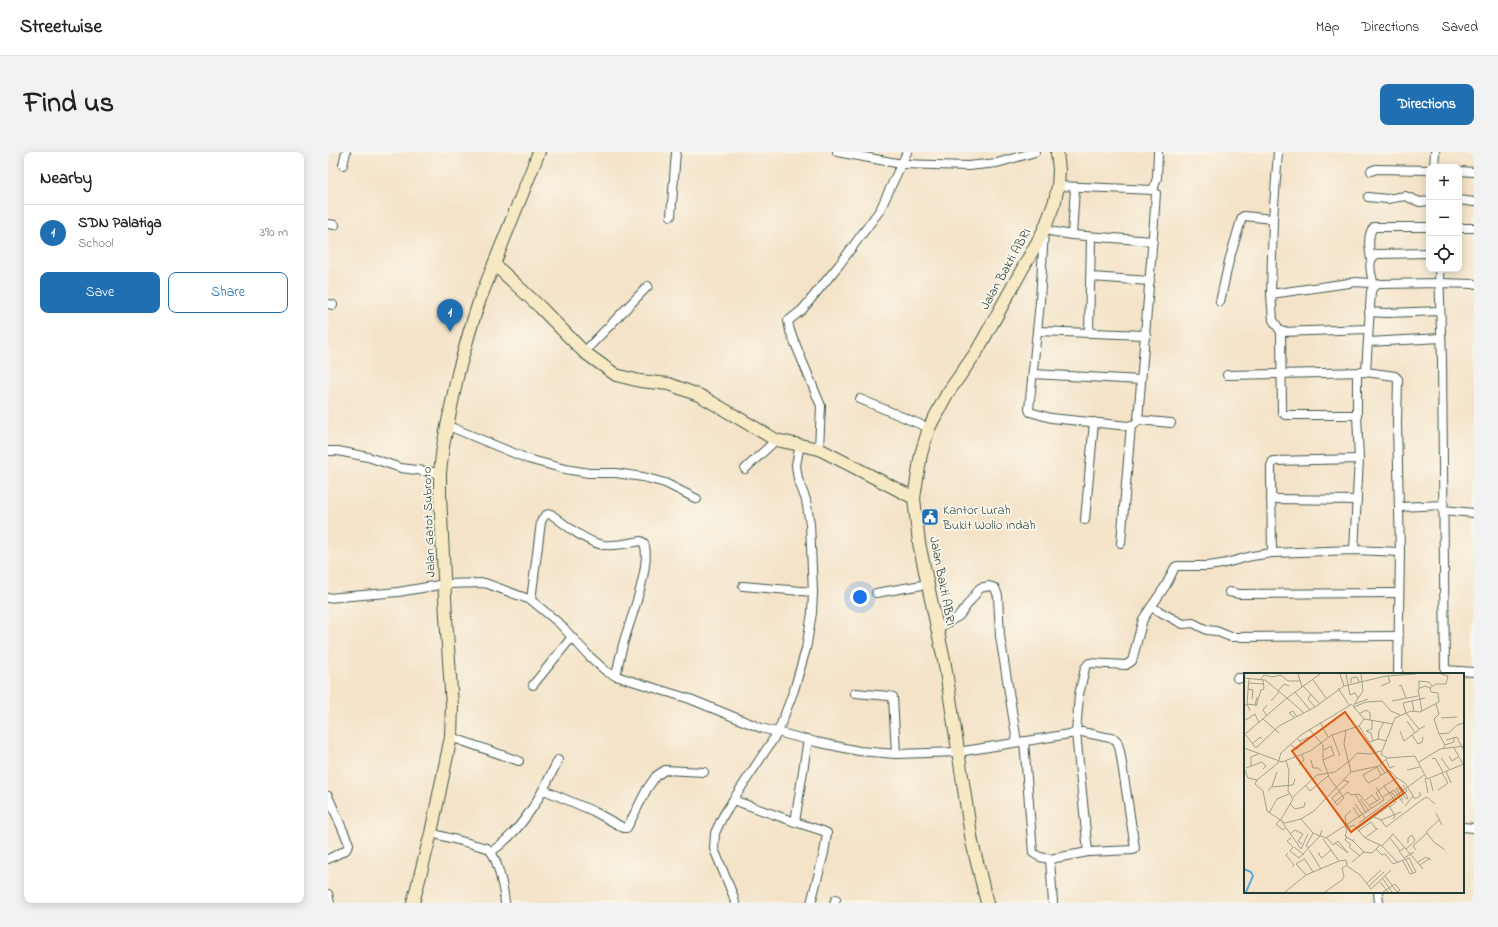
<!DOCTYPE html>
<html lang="en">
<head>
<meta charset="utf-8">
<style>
	:root { --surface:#fff; --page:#f2f2f2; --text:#222; --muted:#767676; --line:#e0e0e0; --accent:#1f6fb2 }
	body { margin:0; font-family:"Indie Flower",sans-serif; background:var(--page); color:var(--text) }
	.controls { position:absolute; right:12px; top:12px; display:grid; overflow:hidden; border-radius:8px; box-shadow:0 2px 10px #0003 }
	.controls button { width:36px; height:36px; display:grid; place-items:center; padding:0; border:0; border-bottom:1px solid var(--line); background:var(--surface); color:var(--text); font:20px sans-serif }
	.you { position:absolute; left:532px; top:445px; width:14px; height:14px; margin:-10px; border:3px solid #fff; border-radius:50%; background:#1a73e8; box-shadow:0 0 0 6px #1a73e833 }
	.badge { display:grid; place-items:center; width:26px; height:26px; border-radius:50%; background:var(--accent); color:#fff; font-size:13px; font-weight:700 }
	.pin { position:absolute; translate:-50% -33px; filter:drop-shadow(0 1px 2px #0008) }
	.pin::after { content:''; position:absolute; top:21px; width:14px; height:12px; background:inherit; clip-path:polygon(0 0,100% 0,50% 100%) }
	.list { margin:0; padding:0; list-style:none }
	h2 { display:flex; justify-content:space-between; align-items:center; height:52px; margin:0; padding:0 16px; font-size:17px }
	h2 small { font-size:13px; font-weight:400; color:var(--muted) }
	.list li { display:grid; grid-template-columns:26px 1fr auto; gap:12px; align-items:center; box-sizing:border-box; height:56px; padding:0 16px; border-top:1px solid var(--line) }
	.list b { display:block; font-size:15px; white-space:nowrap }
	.list p { margin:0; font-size:13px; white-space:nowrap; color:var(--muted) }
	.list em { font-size:13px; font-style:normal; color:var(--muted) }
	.actions { display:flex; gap:8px; padding:12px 16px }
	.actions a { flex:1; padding:9px 0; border:1px solid var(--accent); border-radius:8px; text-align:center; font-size:14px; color:var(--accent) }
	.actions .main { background:var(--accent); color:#fff }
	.icon { flex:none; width:22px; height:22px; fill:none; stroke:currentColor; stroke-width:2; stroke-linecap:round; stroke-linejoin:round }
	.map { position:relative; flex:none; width:1146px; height:751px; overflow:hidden; border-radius:8px }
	header { display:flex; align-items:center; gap:24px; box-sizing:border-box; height:56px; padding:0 20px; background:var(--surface); border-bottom:1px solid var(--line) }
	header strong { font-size:19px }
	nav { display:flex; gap:22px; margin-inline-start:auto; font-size:14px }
	.intro { display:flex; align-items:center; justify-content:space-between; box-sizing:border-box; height:96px; padding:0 24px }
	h1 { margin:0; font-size:28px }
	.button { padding:10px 18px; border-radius:8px; background:var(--accent); color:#fff; font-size:14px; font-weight:700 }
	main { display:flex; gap:24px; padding:0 24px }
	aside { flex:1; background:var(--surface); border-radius:8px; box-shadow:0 2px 10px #0003 }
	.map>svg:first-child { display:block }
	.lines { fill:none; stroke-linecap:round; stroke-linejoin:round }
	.street-casing { stroke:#3f564a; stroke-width:10 }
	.secondary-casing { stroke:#3f564a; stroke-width:14 }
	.street { stroke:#fff; stroke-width:8 }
	.secondary { stroke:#f7e9c3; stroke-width:12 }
	.labels { text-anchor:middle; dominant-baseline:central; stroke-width:3.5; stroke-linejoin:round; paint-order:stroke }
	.street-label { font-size:13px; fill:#1f3d34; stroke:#fbf7ec }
	.poi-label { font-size:13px; fill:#1f3d34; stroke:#fbf7ec; text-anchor:start }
	.inset-river { fill:none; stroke:#5caad5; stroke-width:2 }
	.inset-road { fill:none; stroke:#9fa18d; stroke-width:1 }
	.view { fill:#de580e; fill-opacity:0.15; stroke:#de580e; stroke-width:2 }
	.inset-edge { fill:none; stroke:#1f3d34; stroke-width:2 }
</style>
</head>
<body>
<header>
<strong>Streetwise</strong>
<nav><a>Map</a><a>Directions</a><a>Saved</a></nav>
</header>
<div class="intro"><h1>Find us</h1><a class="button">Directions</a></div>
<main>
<aside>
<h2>Nearby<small></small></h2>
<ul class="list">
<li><span class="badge">1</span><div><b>SDN Palatiga</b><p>School</p></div><em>390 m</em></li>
</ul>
<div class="actions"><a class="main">Save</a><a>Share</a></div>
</aside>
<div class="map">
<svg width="1146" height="751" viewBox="0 0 1146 751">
	<rect width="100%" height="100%" fill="#fbf7ec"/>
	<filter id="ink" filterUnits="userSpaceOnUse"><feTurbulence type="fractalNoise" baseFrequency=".025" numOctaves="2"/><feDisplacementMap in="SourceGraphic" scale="8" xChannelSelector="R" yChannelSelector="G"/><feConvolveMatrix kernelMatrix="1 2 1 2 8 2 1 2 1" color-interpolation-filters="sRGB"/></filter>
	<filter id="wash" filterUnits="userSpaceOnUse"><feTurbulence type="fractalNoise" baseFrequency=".012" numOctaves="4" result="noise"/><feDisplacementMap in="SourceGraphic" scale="16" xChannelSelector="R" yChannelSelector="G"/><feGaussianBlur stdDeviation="0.9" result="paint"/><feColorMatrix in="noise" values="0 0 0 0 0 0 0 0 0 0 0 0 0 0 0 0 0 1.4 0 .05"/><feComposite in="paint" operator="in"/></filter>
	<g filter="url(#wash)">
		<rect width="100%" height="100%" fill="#f4e3c8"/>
	</g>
	<g filter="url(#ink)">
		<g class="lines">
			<defs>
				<g id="street">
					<polyline points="509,0 574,12 640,14 669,11 707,0"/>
					<polyline points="950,0 945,67 943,142 1028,130 1042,131 1046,134"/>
					<polyline points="15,13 18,0"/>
					<polyline points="1106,15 1107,0"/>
					<polyline points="1043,19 1048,17 1101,18"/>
					<polyline points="1131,19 1146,20"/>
					<path d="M730 34 825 38 828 41C823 117 816 192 810 268L806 273 800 274 723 266 702 260 701 257 712 150 716 78 744 83 825 89"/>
					<polyline points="825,38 829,26 830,0"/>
					<polyline points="1040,45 1059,47 1077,44 1092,50 1101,49"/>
					<polyline points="1131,48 1146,50"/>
					<polyline points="343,64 348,0"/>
					<polyline points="0,72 7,73"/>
					<polyline points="1131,76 1146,76"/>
					<polyline points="744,83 747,36"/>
					<path d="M1043 107C1041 98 1039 81 1046 75H1101"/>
					<polyline points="1111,117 1114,209 1117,522"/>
					<polyline points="763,125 822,129"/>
					<path d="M1046 134C1044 124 1037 106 1050 102L1101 101"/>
					<polyline points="943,142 945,168 953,180 954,260 957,263 1029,263 1031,307 1026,398"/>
					<polyline points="892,150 901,109 914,65 916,64 945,67"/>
					<polyline points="0,152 5,153"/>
					<polyline points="1041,160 1059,161 1112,159"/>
					<polyline points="709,179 818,183"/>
					<polyline points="953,180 1040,177"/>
					<polyline points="761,181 763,85"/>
					<polyline points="1040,190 1113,186"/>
					<polyline points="256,200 320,134"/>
					<polyline points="1038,220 1043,139 1046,134 1052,132 1112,131 1146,132"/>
					<polyline points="1029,221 1029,263"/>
					<polyline points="705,222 813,228"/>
					<polyline points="899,223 1038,220 1067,224 1070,227 1069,271 1072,400 1070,522"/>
					<polyline points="532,247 601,276"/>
					<polyline points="810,268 843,271"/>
					<polyline points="118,273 200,307 237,317 261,321 288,321 315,325 337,331 369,347"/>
					<polyline points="491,297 493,254 462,179 460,169 474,158 511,113 552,58 579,0"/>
					<polyline points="0,299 10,299 40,305 73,316 112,321"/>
					<polyline points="417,317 448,288"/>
					<polyline points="943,347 1029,348"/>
					<polyline points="1071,355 1115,353"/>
					<polyline points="1115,358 1146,361"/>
					<polyline points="757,368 766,270"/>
					<polyline points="793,391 803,273"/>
					<polyline points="944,401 943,324 943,314 945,309 1031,307"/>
					<polyline points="415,434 485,440"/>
					<polyline points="901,440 911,442 1071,441"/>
					<polyline points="548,441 600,432"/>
					<polyline points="0,446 70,440 117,432 157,431 203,448 232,472 261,504 279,520 288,524 362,547 433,576 488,590 531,599 568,602 630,600 754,580 787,587 789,589 792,599 807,696 805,698 760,700 722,707 712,705 705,701 696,589"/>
					<path d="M203 448 213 370C215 365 217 362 223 362 236 372 259 391 276 393 289 394 301 391 313 389L316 391C324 412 303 466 296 489 293 500 290 513 288 524"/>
					<polyline points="823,455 855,472 865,471 879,478 888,479 903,485 1070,484"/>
					<polyline points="609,477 631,464 652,436 661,434 667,436 670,444 672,484 689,590"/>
					<polyline points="1117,518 1146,520"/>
					<polyline points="909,526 917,526"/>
					<polyline points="205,533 244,485"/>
					<polyline points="527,541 561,544 565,545 568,602"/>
					<polyline points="123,585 191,609"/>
					<polyline points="216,638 265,659 296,676 299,676 319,637 328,624 337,618 376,620"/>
					<polyline points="0,644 21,692 18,698 0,707"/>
					<polyline points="405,648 467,670 495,679 499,681 496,701 483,751"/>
					<polyline points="467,670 480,587"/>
					<polyline points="1135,675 1146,676"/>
					<path d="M103 681 159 696C169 701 176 739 177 751"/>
					<path d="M163 700C196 677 214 642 230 608"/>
					<polyline points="760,700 748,581 751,543 757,516 761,511 798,513 804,509 815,467 838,433 847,415 849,414 880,414 894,412 924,404 944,401 1026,398 1072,400"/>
					<polyline points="722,707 725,751"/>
					<polyline points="1050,740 1051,751"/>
					<polyline points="0,742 2,751"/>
					<polyline points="407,751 405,743 386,697 387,681 395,664 405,648 450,580 466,538 478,497 484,461 485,440 482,372 478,348 470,327 468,313 472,292"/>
					<polyline points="506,751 508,747"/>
				</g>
				<g id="secondary">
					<polyline points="166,112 212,155 256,200 288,223 312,229 341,232 373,244 448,288 491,297 586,346"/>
					<polyline points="85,751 103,681 123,585 124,553 118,465 112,343 112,321 115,294 130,221 142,178 152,147 211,0"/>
					<polyline points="659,751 644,690 617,513 591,391 586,346 593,302 601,276 619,242 649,199 716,78 727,49 730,34 731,18 729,0"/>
				</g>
			</defs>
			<use href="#street" class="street-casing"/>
			<use href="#secondary" class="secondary-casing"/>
			<use href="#street" class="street"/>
			<use href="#secondary" class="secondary"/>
		</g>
	</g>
	<defs>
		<symbol id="civic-square" viewBox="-11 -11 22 22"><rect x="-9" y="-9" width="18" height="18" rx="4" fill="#1f6fb2" stroke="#fbf7ec"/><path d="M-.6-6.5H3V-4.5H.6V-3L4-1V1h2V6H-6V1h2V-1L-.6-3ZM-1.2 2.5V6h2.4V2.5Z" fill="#fff"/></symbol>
	</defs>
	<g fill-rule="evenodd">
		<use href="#civic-square" x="592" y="355" width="20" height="20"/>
	</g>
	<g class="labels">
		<g class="street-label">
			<text transform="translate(678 117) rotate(-61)">Jalan Bakti ABRI</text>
			<text transform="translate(101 370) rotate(-92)">Jalan Gatot Subroto</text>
			<text transform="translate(614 429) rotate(79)">Jalan Bakti ABRI</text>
		</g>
		<g class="poi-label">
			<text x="615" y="358">Kantor Lurah<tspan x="615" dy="15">Bukit Wolio Indah</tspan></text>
		</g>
	</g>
	<g transform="translate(916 521)">
		<rect width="220" height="220" fill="#f4e3c8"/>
		<path class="inset-river" d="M0 196 7 199 9 203 2 219"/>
		<path class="inset-road" d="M54 1 58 14M96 1 100 13M102 1 106 22 111 20 114 25M117 1 119 18 109 33 120 46 149 51M197 1 204 3 202 11H192L186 15 187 19 194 20 195 29 176 39 167 38 151 45 137 81 143 85 171 83 183 106 220 91M0 5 21 7 43 25M17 6 20 2 28 4 37 2 44 8H56M69 7 82 25M5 10 20 11M107 10V5L113 4 115 9M59 13 76 31M137 13 146 9 144 3M155 13 157 12 162 25M94 15 105 32M175 15V8L185 9 188 13M4 16 9 17 8 26M34 18 40 11 45 13M51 19 66 37M67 21 64 26 71 34M43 25 60 40M27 28 35 19M148 28 174 23M168 28 159 30 162 40 175 56 181 53M108 31 57 62 37 80 34 90 13 107 11 111 19 118 23 138 41 150 57 146 70 138 107 99 135 93 143 85M111 31 124 26M192 31 195 41 190 46 195 61 205 60 213 52 220 50M11 32 12 33 17 17 20 16 19 7M0 33 3 31 5 5M110 34 122 29 138 28 147 38 156 42M6 38 3 31 11 32 13 24M170 38 168 28 181 25M178 38 174 16 181 13 186 15M115 41 122 37 126 40V47M23 43 19 37 23 32M50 44 45 40 49 38 53 44M197 45 213 44M19 46 35 60M128 47V56L122 58 127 60 129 68M0 48 11 41 15 50M163 48 171 60M76 49 84 64M115 53 125 69M65 56 79 72V87L85 104 100 125 93 132 88 125 95 119M102 57 100 71 107 99M175 57 168 62 174 71 178 69 179 64M156 58 160 68 168 62M195 61 201 72 199 76M0 62 43 25 76 1M2 62 11 74H13L35 53 71 34 100 13 142 3 172 1M88 62 96 83M134 67 135 58 140 49M202 67 213 64 220 78M56 68 70 62M8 71 16 64 18 66M47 72 53 76 57 70 54 66M201 72 210 69V65M0 75 38 89 66 78 88 62 115 53 120 46M210 75 219 91M205 83 208 88 214 84M197 85 205 96M188 86 191 85 199 99M67 87 69 95H74L77 98M79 87 90 82 87 73 80 77M142 87 146 95 151 93M105 89 113 80 126 81 137 78M175 89 196 76 220 73M139 91 125 69 135 66 142 68M55 92 60 87 58 82M7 93V84L14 81M136 93 141 100 137 102 134 105 124 110 119 102 133 94 137 102M0 95 4 105 13 107M2 95 18 89 22 93 19 96M163 97 176 94M202 98 207 110M141 100 145 97 153 105 140 113 152 129 146 134M153 105 161 110 171 126 177 122 175 119M181 105 184 120M186 106 189 118M28 113 33 99M62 113 66 118 84 103M154 114 162 126 164 125 161 120M157 114 161 120 163 118 159 112M152 115 159 127M194 117 204 110 198 100M24 118 27 114 49 112 51 106M95 118 105 109 99 107M147 119 150 117 159 130M111 121 122 140M49 124 73 102 91 99 105 88M139 124 147 119 151 123M116 126 125 138M122 127 128 122 133 128M91 129 104 119 107 122 115 121 128 136M46 131 51 136 60 134 61 129M111 131 121 145M126 132 136 126 132 120 140 113M161 133 169 123M109 134 116 145M107 138 101 143 102 150 106 154 110 152 121 165 134 155M25 140 33 126 45 121M192 140 198 152M130 144 137 147 157 139M57 146 69 160 82 165 140 127 132 114M36 147 32 151 39 157 42 154M137 147 142 154 179 126 183 124 191 131M195 147 182 159 190 169 201 177M36 148 49 126 44 118 45 98 42 88M38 149 57 176 64 161M115 150 180 102M101 153 103 158 101 163 109 168 110 166M113 156 145 133 151 143 149 146M114 158 127 149 133 157M47 160 51 157 59 161 54 168 58 171M82 164 89 172 94 168 104 180M103 164 101 167 107 172 105 174 116 183M47 165 43 168 49 174 46 178 55 185 76 163 78 157M121 165 138 173 149 161 179 196M146 165 156 178 161 174M79 166 95 188 102 187 103 192 98 195 100 203 98 207 81 219M109 168 120 179 128 180 136 172M91 170 104 180M138 173 154 190M50 174 60 182M65 175 62 173 69 160M132 176 138 182 141 181 149 191 165 185 172 199 166 201 159 188M162 176 171 168 168 162 164 165V170M65 177 77 196M172 177 169 173 183 160M155 178 160 185 170 179M44 180 42 182 50 192 48 194M76 180 74 181 78 185 87 177M60 185 69 199M60 186 52 191 62 202M162 187 169 200M108 189 120 179M174 189 182 184 187 187M176 192 186 185M103 193 116 202 127 216 147 197M141 203 153 219M139 206 148 219M136 209 144 219M123 210 137 197M125 213 140 199M41 219 62 202 95 188M139 219 151 211 156 217 153 219"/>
		<path class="view" d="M101 39 160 120 107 159 48 78Z"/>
		<rect width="220" height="220" class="inset-edge"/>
	</g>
</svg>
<div class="controls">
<button>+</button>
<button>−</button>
<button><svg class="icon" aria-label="locate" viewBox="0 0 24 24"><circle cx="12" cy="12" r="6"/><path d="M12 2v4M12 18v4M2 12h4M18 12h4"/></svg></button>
</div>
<div class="you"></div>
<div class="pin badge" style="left:122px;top:180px">1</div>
</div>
</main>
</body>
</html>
